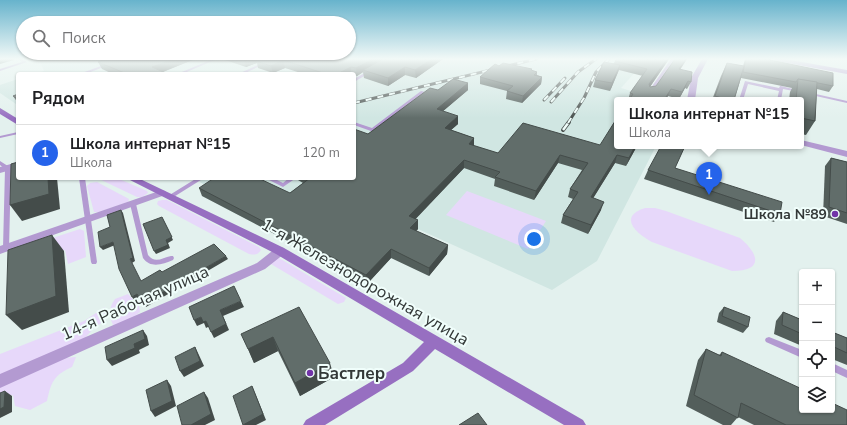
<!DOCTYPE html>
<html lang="ru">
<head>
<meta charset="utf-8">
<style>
	:root { --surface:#fff; --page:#f2f2f2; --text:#202124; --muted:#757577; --line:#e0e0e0; --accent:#2563eb }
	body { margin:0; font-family:"Nunito Sans",sans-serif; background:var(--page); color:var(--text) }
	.controls { position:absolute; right:12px; bottom:12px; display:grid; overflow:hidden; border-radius:4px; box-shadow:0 1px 3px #0004 }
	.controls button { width:36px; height:36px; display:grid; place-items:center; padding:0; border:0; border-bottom:1px solid var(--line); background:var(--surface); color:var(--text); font:20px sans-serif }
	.you { position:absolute; left:534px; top:239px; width:14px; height:14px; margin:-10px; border:3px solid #fff; border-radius:50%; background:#1a73e8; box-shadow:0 0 0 6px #1a73e833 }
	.badge { display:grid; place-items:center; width:26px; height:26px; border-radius:50%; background:var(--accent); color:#fff; font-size:13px; font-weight:700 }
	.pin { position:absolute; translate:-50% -33px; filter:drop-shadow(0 1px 2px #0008) }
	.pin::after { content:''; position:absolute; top:21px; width:14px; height:12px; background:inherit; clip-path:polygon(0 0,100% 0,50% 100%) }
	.popup { position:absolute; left:614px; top:97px; width:190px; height:52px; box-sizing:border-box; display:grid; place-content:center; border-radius:4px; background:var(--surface); filter:drop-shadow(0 1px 3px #0005); font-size:13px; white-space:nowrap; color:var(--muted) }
	.popup b { font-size:15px; color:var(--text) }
	.popup::after { content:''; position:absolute; left:50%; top:100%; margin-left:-8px; border:8px solid transparent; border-top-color:var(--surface) }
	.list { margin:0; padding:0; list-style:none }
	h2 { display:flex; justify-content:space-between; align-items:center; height:52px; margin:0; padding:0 16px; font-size:17px }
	h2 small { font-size:13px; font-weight:400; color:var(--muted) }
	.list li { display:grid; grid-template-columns:26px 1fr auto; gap:12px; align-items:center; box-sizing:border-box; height:56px; padding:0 16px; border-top:1px solid var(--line) }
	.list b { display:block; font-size:15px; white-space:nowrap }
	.list p { margin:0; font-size:13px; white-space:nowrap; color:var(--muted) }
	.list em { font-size:13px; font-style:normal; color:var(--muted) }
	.icon { flex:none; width:22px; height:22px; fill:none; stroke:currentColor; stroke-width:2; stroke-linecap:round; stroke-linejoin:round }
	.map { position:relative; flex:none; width:847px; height:425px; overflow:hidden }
	.search { position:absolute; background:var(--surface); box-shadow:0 1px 3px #0004; left:16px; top:16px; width:340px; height:44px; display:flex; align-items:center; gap:10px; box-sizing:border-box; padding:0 14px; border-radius:22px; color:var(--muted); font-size:15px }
	.panel { position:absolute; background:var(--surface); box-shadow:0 1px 3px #0004; left:16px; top:72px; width:340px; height:108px; border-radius:4px }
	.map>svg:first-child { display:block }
	.built { fill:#d0e6e2 }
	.green { fill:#e7d8fa }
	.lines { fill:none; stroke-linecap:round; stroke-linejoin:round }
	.lane { fill:#b39ad1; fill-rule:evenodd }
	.street { fill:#b39ad1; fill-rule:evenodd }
	.secondary { fill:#976fc1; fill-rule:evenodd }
	.rail-far1-casing { stroke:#4b5250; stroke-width:3 }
	.rail-casing { stroke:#4b5250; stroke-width:4 }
	.rail-far1 { stroke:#f0fefb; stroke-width:2; stroke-dasharray:6; stroke-linecap:butt }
	.rail { stroke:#f0fefb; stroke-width:2.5; stroke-dasharray:8; stroke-linecap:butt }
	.wall { fill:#535e5b }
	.shaded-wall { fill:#444c4a }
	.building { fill:#616d6a; stroke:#444c4a }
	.poi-dot { fill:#7233a8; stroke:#f0fefb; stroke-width:1.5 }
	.labels { text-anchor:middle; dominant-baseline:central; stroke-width:4; stroke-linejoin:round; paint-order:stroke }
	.poi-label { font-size:14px; font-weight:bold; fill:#333938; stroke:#f0fefb; text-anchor:end }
	.near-street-label { font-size:17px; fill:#333938; stroke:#f0fefb }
	.near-poi-label { font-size:17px; font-weight:bold; fill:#333938; stroke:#f0fefb; text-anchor:start }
</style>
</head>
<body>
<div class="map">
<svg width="847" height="425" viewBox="0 0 847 425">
	<rect width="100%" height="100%" fill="#e3f1ee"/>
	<g class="built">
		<polygon points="39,59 647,59 621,88 662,100 617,100 617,146 656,146 597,261 552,290 418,229 368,283 202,196 213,189 192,178 354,178 354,74 34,74 44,71"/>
		<polygon points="18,79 18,103 16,104 0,93 0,85"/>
	</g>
	<g class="green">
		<polygon points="97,178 117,178 147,191 148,193 142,197 137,197"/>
		<polygon points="97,182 129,199 128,202 99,212 94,212 87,186 90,183"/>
		<polygon points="467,191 546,221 528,249 446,215"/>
		<path d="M162 200H167L259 247 261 250C258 255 255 255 249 254L159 206 157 204 158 201Z"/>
		<path d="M645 208H655L666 211 740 238C760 255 763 271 732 271L652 242C637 234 617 217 645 208Z"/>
		<polygon points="80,229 84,231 86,257 68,264 65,250 8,269 16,250"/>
		<polygon points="274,258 279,258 346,298 344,302 338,304 271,264 271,261"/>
		<path d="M128 294 139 306 140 312C132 319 124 324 113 325 108 314 109 308 115 299Z"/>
		<polygon points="105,307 105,320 93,329 84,339 0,376 0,354 84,321"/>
		<path d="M76 357 72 367C54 375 51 382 47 401L30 410 15 406 13 395 0 400V386L64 358Z"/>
	</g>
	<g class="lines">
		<g class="lane">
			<polygon points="18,59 22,59 27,62 0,71 0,69 22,62"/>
			<polygon points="120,59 125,59 85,74 79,74"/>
			<polygon points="213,59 217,59 182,74 177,74"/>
			<polygon points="271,59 275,59 243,74 238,74"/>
			<polygon points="671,59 675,59 652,93 648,93 648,92"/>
			<polygon points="368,71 371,72 354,82 354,79"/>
			<polygon points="745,81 779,88 780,86 781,86 801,91 799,92 783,89 781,100 777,100 779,91 748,84 743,100 739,100"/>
			<polygon points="421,91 425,92 375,131 371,131 354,125 354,122 372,128"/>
			<polygon points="807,92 847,101 847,103 807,94"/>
			<polygon points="18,132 18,134 0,138 0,136"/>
			<polygon points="0,161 11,168 9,248 8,250 4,250 3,248 5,169 0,165"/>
			<polygon points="79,178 85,178 97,262 96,264 92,264 91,262"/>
			<polygon points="197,178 204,178 172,198 168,198 167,197 168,196"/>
			<polygon points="265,178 273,178 283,183 289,178 296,178 283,187"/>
			<path d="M133 202 136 204 148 255C155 264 162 258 171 256H173L174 258 173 260C163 264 151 269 143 258L130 204Z"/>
			<polygon points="769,337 802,350 802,358 766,342 765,340 766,338"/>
			<polygon points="832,363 847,370 847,378 832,371"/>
		</g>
		<g class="street">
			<polygon points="702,59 708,59 698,78 695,100 687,100 691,78"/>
			<polygon points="774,59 785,59 847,70 847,74 777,61"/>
			<polygon points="801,140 847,151 847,157 801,145"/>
			<polygon points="18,162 18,168 0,173 0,167"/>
			<polygon points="162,190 165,191 167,193 165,195 0,254 0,246"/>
			<polygon points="280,247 284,248 285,251 284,254 265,269 0,388 0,374 257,263 276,248"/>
		</g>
		<g class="secondary">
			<polygon points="0,108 18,119 18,125 0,114"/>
			<polygon points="126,178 138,178 284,248 583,420 586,425 564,425 435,349 413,371 325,425 303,425 306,420 403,363 424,342 276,254"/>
		</g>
		<defs>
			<g id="rail-far1">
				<polyline points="544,100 565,78"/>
				<polyline points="551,102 578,72 596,59"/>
				<polyline points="354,103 536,59"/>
				<polyline points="568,123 584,98 596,72 609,59"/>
			</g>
			<polyline id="rail" points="563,130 569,122"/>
		</defs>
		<use href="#rail-far1" class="rail-far1-casing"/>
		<use href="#rail" class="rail-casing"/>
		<use href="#rail-far1" class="rail-far1"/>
		<use href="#rail" class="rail"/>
	</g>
	<g class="wall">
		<polygon points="195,59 163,72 168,74 113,74 102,69 98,62"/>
		<polygon points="222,59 443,59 416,78 405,75 388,86 364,78 363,72 357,76 354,75 354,74 304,74 285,68 273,73 258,68 257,63 246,67"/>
		<polygon points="669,59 650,87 656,86 675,59 687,59 680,69 691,82 687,89 685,88 679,99 668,96 665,100 628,100 630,93 643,76 619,70 610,91 593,87 595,80 614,63 615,61"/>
		<polygon points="745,59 770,59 770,60 833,86 829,92 817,89 815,121 806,135 801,134 801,100 789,100 790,92 792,88 741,78 734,100 712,100 721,76 727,63 743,66"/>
		<polygon points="499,66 537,72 537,75 542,77 541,84 522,103 506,99 507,91 480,84 480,77"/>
		<polygon points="468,83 468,90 443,111 458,124 451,130 474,138 474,146 498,153 600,145 637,146 626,166 615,163 593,198 601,210 588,234 561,223 563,215 573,199 568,197 570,189 582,170 558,163 534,200 494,186 495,179 464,168 415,219 418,220 418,229 416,231 448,245 447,254 429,276 391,258 368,283 202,196 199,188 290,193 303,183 298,180 298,178 354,178 368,134 438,90"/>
		<polygon points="18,94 18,103 13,96"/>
		<polygon points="831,158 847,162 847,224 823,216 825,166"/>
		<polygon points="675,168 780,214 774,222 644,179 648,170"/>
		<polygon points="299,307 334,377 300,396 278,351 254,363 248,349"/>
		<polygon points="724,307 748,327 743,333 717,322 719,313"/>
		<polygon points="783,312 802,320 802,346 774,334 776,321"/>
		<polygon points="832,332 847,338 847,365 832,359"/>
		<polygon points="706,349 719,355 722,352 847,425 754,425 738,417 731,425 723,425 686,406 698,360"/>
	</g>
	<g class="shaded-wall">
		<polygon points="0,59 13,59 14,60 0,64"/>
		<polygon points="174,59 195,59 157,74 152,67"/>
		<polygon points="244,59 268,59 256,61 257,63 246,67"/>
		<polygon points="373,59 387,59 363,70 363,72 357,76 356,68"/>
		<polygon points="432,59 443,59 416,78 415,70"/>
		<polygon points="667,59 669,59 647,91 649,84"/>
		<polygon points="686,59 687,59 676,76 679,69"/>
		<polygon points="283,60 285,68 273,73 271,66"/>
		<polygon points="620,65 618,72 610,91 612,83"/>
		<polygon points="351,67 351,74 337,74"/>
		<polygon points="405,67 405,75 388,86 388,78"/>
		<polygon points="542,77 541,84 522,103 523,96"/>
		<polygon points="688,81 685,88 679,99 682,92"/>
		<polygon points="468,83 468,90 436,117 437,109"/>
		<polygon points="671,89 668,96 665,100 664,100"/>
		<polygon points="458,116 458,124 444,136 445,128"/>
		<polygon points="474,138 474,146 469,144"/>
		<polygon points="635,146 637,146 626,166 629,158"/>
		<polygon points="560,155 558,163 534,200 536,191"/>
		<polygon points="617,155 615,163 589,205 591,197"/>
		<polygon points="464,160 464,168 410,225 409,216"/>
		<polygon points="48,178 57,178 60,209 22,221 10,205"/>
		<polygon points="604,202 601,210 588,234 591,225"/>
		<polygon points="121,210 123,213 135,261 132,263 143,284 130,259"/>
		<polygon points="162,217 173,240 168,243 170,248 156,254 154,251 166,240"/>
		<polygon points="418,220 418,229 410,237 410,228"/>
		<polygon points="52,235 64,251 69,312 22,330 6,315"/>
		<polygon points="113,242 115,245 103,250 100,247"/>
		<polygon points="448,245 447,254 429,276 429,268"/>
		<polygon points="391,249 391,258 368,283 366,275"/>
		<polygon points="226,256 228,259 146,307 144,303"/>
		<polygon points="137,294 139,297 134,300 132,297"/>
		<polygon points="241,301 244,307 223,316 229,330 214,338 211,332 220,310"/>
		<polygon points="201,317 206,321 210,326 206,328 204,323 197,326 194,320"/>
		<polygon points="143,330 147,336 149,345 139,350 140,353 112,366 107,360"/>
		<polygon points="273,337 278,351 254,363 248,349"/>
		<polygon points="195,347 198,353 204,366 184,377 180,371"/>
		<polygon points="330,363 334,377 300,396 295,383"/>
		<polygon points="167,380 171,386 176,406 155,417 151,411"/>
		<polygon points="252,386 266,420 256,425 244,425"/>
		<polygon points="5,391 12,396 12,412 0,418 0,409"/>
		<polygon points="204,392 208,398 215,420 205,425 191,425"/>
	</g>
	<g class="building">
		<polygon points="106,59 174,59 152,67 168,74 127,74 98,62"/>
		<polygon points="261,59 373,59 356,68 351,67 337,74 326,74 283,60 271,66 256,61"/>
		<polygon points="383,59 432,59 415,70 405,67 388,78 363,70"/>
		<polygon points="617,59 667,59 649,84 650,87 656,86 675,59 686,59 679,69 692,72 691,82 688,81 682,92 671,89 664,100 629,100 633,94 630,93 647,69 615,61"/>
		<polygon points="746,59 770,59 770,60 833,73 833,86 798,79 796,82 743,72"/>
		<polygon points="604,62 620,65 612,83 595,80"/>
		<polygon points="503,63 532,69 531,70 537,72 534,75 542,77 523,96 507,91 513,86 480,77 495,64 499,66"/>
		<polygon points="727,63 744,66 734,100 729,100 715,96"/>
		<polygon points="453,79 468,83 437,109 458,116 445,128 474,138 469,144 498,153 523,123 600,145 617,118 617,146 635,146 629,158 617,155 591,197 604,202 591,225 563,215 578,192 570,189 588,163 560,155 536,191 495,177 500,172 464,160 409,216 418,220 410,228 448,245 429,268 391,249 366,275 199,188 214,178 258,178 290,193 310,178 354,178 354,129 368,134 430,88 438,90"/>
		<polygon points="798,79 817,82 815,121 801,118 801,100 796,100"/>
		<polygon points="18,94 18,99 13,96"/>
		<polygon points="661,146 685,146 675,168 782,202 780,214 648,170"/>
		<polygon points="831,158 847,162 847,213 829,207"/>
		<polygon points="18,162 18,178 48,178 49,194 10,205 11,164"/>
		<polygon points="121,210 133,258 130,259 141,281 160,270 162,272 214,244 226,256 144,303 137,294 132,297 119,269 113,242 100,247 98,232 110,227 107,215"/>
		<polygon points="162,217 172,237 166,240 168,245 154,251 143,224"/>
		<polygon points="52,235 56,296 6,315 8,250"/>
		<polygon points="234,286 241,301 220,310 226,324 211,332 206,321 203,322 201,317 194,320 189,307"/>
		<polygon points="299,307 330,363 295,383 273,337 248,349 241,334"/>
		<polygon points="724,307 750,317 748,327 722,316"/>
		<polygon points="783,312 802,320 802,334 782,325"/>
		<polygon points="143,330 145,339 134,344 135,348 107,360 105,347"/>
		<polygon points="832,332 847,338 847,353 832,346"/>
		<polygon points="195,347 200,361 180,371 175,357"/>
		<polygon points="706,349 721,356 722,352 802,389 802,410 832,410 832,403 847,410 847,425 786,425 741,403 738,418 694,395"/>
		<polygon points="167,380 172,401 151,411 146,390"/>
		<polygon points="252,386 263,414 243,425 233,396"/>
		<polygon points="5,391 4,407 0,409 0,393"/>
		<polygon points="204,392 211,414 191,425 182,425 177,406"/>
		<polygon points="478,413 487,425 459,425"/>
	</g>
	<linearGradient id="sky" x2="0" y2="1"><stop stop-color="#67b3cc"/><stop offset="0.5" stop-color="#f2f9f7"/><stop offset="1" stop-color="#f2f9f7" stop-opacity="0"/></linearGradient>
	<rect width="847" height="118" fill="url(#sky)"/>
	<g class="poi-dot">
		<circle cx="835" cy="214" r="4"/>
		<circle cx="310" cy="373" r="4"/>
	</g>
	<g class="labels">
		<g class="poi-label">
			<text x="827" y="214">Школа №89</text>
		</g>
		<g class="near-street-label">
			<text transform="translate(365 282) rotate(30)">1-я Железнодорожная улица</text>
			<text transform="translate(135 303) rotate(-24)">14-я Рабочая улица</text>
		</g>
		<g class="near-poi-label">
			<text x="318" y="373">Бастлер</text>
		</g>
	</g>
</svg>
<div class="controls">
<button>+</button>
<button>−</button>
<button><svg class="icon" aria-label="locate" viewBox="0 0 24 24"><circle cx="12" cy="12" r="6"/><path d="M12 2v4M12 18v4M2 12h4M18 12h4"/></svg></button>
<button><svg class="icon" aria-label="layers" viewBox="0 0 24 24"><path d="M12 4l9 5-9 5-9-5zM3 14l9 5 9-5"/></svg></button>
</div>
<div class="you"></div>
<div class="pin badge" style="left:709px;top:195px">1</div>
<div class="popup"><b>Школа интернат №15</b>Школа</div>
<div class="search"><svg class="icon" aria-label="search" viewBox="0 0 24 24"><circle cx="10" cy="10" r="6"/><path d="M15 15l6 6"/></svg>Поиск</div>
<section class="panel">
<h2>Рядом<small></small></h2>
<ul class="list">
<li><span class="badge">1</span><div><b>Школа интернат №15</b><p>Школа</p></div><em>120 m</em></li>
</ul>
</section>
</div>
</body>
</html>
